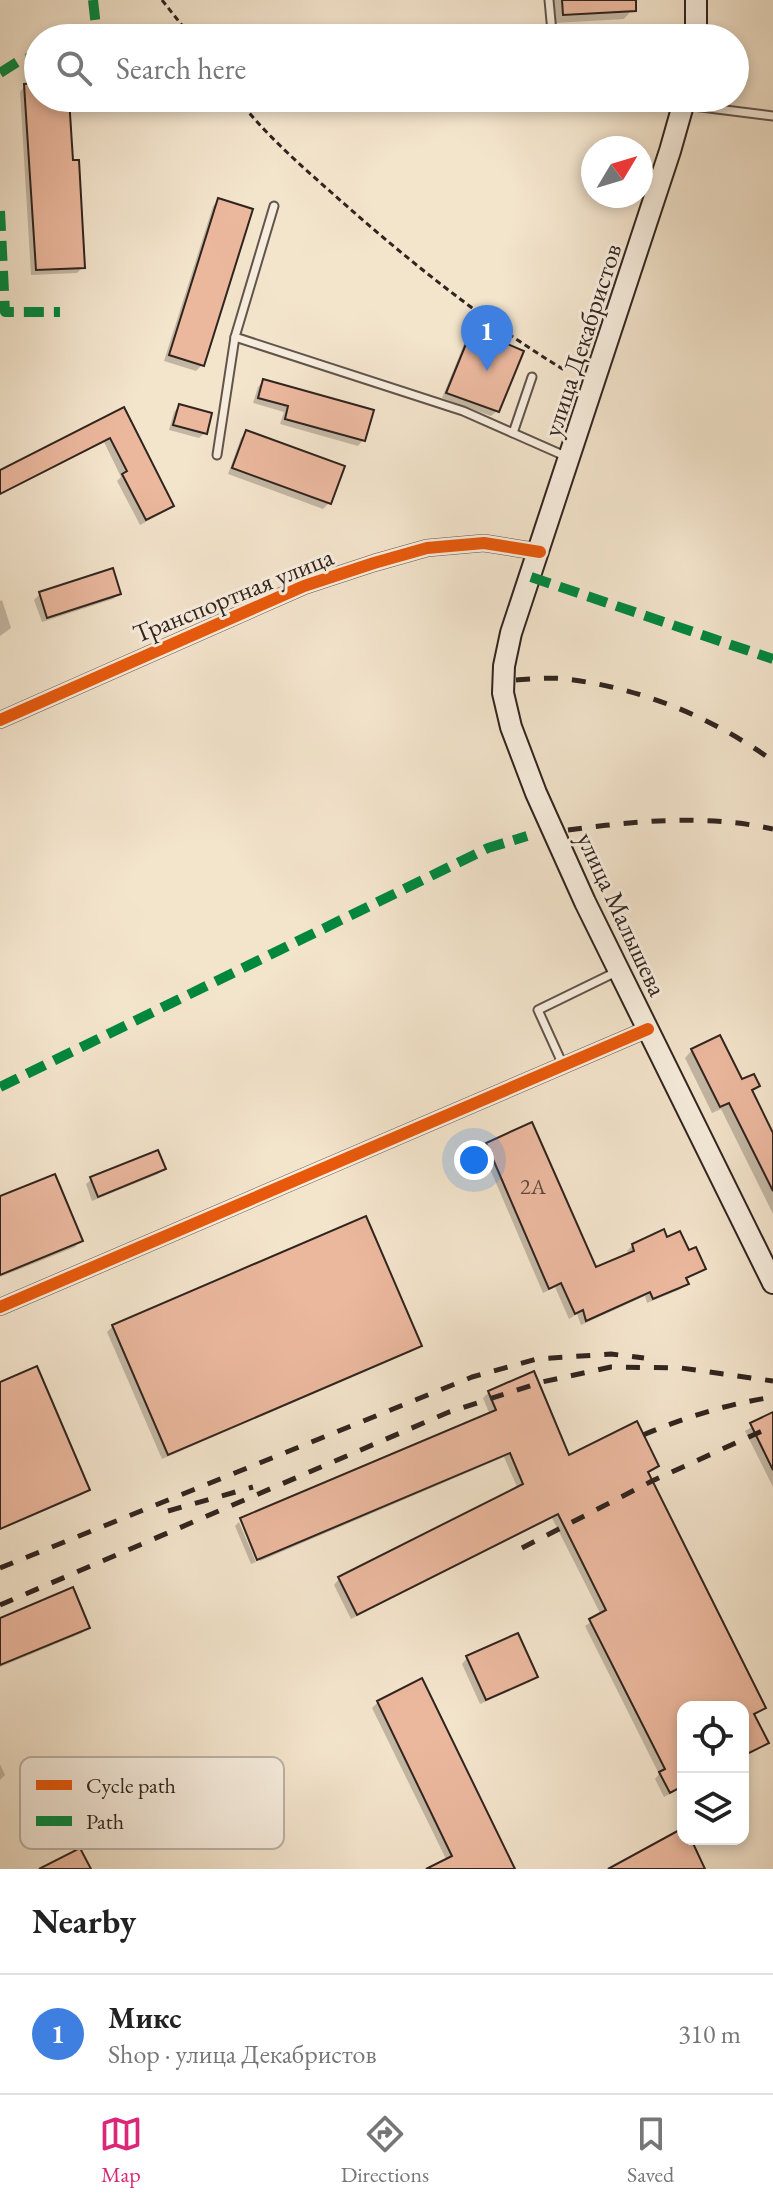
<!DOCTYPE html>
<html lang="en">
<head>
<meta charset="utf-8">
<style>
	:root { --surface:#fff; --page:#f2f2f2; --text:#222; --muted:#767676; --line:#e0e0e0; --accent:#db2777 }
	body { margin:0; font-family:"EB Garamond",serif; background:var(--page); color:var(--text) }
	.controls { position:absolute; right:24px; bottom:24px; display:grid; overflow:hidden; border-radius:16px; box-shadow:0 4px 12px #0003 }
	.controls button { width:72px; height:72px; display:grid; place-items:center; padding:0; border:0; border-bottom:2px solid var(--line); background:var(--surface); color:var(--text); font:40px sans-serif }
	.compass { position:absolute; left:581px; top:136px; width:72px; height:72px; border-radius:50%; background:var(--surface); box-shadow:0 4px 12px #0003; rotate:52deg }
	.you { position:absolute; left:474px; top:1160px; width:28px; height:28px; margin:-20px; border:6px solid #fff; border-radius:50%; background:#1a73e8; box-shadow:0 0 0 12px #1a73e833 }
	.badge { display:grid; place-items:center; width:52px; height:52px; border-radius:50%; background:var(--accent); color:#fff; font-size:26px; font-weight:700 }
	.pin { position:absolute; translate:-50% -66px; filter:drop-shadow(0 2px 4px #0008) }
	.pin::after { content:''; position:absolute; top:42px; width:28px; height:24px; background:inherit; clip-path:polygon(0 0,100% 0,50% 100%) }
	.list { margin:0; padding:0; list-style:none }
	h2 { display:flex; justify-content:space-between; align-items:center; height:104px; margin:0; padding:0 32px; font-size:34px }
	h2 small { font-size:26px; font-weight:400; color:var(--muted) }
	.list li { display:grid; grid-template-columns:52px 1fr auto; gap:24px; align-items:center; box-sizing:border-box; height:120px; padding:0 32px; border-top:2px solid var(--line) }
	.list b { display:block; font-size:30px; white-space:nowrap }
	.list p { margin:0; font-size:26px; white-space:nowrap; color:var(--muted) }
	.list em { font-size:26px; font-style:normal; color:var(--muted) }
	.icon { flex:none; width:44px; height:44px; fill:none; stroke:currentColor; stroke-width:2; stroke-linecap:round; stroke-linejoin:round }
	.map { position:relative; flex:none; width:773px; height:1869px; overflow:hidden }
	.search { position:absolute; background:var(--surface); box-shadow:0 4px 12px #0003; left:24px; right:24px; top:24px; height:88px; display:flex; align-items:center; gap:20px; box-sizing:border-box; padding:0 28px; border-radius:44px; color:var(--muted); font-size:30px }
	.sheet { height:224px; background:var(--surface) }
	nav { display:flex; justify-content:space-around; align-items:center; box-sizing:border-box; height:112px; border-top:2px solid var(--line); background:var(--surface); font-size:22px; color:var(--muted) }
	nav a { display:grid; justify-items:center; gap:4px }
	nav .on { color:var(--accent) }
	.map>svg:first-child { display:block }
	.shadow { fill:#0003 }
	.building { fill:#ebb89e; stroke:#30241f; stroke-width:2 }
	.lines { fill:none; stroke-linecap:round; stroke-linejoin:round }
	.service-casing { stroke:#61544a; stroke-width:11 }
	.minor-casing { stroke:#61544a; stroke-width:18 }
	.secondary-casing { stroke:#30241f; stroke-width:24 }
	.path { stroke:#30241f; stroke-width:3; stroke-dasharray:6 4; stroke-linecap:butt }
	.service { stroke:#f7edde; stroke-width:7 }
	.minor { stroke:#f7edde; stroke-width:14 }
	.secondary { stroke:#f7edde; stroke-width:20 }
	.rail { stroke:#30241f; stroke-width:5; stroke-dasharray:14 14; stroke-linecap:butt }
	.quiet { stroke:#00873e; stroke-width:10; stroke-dasharray:20 10; stroke-linecap:butt }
	.cycleway-casing { stroke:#f7edde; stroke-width:17 }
	.cycleway { stroke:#e8590c; stroke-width:12 }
	.labels { text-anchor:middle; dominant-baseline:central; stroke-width:6; stroke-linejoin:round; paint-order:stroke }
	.number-label { font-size:22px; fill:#5f493f }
	.street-label { font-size:26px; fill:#30241f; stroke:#f7edde }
	.key { fill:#f7edde; stroke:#bbb1a5; stroke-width:2 }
	.key-label { font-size:22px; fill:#30241f }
</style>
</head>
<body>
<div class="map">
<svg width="773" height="1869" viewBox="0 0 773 1869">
	<rect width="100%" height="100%" fill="#f3e4cc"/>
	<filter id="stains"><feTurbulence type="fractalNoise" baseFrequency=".0025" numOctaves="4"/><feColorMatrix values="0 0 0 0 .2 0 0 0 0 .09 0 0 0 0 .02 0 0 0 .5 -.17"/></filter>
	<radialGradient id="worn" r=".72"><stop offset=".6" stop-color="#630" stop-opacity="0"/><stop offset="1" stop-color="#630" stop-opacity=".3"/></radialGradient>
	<g class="shadow">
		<polygon points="553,0 632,0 632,10 624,19 555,23"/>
		<polygon points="38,85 38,98 67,98 83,267 77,273 31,275 20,92 25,86"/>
		<polygon points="219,200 202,365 196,371 164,361 213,206"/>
		<polygon points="472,332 497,411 491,416 442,398 467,337"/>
		<polygon points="263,381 363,440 358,446 280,424 284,412 253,403 258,387"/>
		<polygon points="179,406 205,433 199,438 169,430 174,412"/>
		<polygon points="123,410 172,506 166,511 140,525 117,481 121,477 104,442 0,495 0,472"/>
		<polygon points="247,432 329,503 323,509 228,474 241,438"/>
		<polygon points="40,594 119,594 113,599 42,622 34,600"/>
		<polygon points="2,600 11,628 0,636 0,601"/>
		<polygon points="692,1050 741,1082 758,1086 751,1093 773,1137 773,1214 721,1109 712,1113 685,1058"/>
		<polygon points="487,1145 595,1270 629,1255 627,1251 633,1245 666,1240 688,1253 703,1268 685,1280 686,1283 681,1289 647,1303 645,1296 581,1325 577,1314 569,1319 555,1287 543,1293 482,1150"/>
		<polygon points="164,1169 158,1174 92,1201 86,1184 92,1179"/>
		<polygon points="0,1198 80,1241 75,1247 0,1277"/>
		<polygon points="113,1326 419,1345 413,1351 162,1459 107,1332"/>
		<polygon points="0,1384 88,1490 82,1495 0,1530"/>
		<polygon points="489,1392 568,1457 657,1466 646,1474 764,1707 753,1716 767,1742 761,1748 743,1757 743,1707 683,1707 683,1787 664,1797 655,1779 659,1774 585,1626 601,1615 552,1518 351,1619 334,1585 339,1579 518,1489 504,1457 260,1561 243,1520 490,1415 483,1398"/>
		<polygon points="773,1414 773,1487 745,1431"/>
		<polygon points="239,1522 256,1562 251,1564 235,1526"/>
		<polygon points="0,1620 88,1627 82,1633 0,1667"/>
		<polygon points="467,1658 536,1676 530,1682 480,1704 462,1664"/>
		<polygon points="378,1702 513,1869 431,1869 447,1861 372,1708"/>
		<polygon points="0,1764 5,1775 0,1780"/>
	</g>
	<g class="building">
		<polygon points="562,0 636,0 636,11 563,15"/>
		<polygon points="38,83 38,98 69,98 73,160 79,160 85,268 36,270 24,84"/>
		<polygon points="218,198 253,209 204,366 169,355"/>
		<polygon points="472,329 524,351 499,412 446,393"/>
		<polygon points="263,379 374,410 365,441 285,419 288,406 258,398"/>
		<polygon points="179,404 212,413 207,434 173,425"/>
		<polygon points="124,407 174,506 146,520 122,474 127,471 110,438 0,494 0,470"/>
		<polygon points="246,430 345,466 331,504 232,468"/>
		<polygon points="113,568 121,594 47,618 39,592"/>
		<polygon points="720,1035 742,1079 754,1074 760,1086 752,1090 773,1133 773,1191 729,1103 720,1107 691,1049"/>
		<polygon points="532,1122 596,1267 634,1251 632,1244 664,1229 667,1237 680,1231 689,1250 696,1247 706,1269 686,1278 689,1284 653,1299 650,1292 586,1321 583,1310 575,1314 561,1283 549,1289 486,1143"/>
		<polygon points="158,1150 166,1169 98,1197 90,1177"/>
		<polygon points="55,1174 83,1241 0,1275 0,1196"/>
		<polygon points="366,1216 422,1346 168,1455 112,1325"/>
		<polygon points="37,1366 90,1490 0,1529 0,1382"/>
		<polygon points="534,1371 569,1455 637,1421 659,1466 648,1472 766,1708 754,1714 769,1743 743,1756 743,1707 683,1707 683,1786 670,1793 659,1772 665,1769 589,1619 606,1610 558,1514 357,1615 338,1577 523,1484 510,1453 257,1560 240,1518 496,1410 488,1391"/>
		<polygon points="773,1412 773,1470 750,1423"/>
		<polygon points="73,1587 90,1628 0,1665 0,1618"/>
		<polygon points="518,1633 538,1677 486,1700 466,1656"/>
		<polygon points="422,1678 515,1869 426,1869 452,1856 377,1701"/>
		<polygon points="683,1828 683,1839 691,1839 705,1869 608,1869"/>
		<polygon points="80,1848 91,1869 39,1869"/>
	</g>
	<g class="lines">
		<defs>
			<g id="service">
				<polyline points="549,0 552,32 694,37"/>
				<polyline points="685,105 773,116"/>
				<polyline points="274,206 235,337 463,411 565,456"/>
				<polyline points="513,433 532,377"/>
				<polyline points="217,455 235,337"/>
				<polyline points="563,1065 538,1010 618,971"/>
			</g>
			<g id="minor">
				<polyline points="0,720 304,586 374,563 427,548 484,543 540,552"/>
				<polyline points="0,1307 648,1029"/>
			</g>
			<g id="secondary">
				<polyline points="696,0 696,38"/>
				<polyline points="685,98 670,151 511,633 504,666 503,693 511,727 536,793 585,902 773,1283"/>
			</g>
		</defs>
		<use href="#service" class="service-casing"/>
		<use href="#minor" class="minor-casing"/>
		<use href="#secondary" class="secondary-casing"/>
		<g class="path">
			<polyline points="162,0 192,38"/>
			<path d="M237 98C265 134 298 163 332 193 405 258 483 321 566 371"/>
		</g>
		<use href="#service" class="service"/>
		<use href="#minor" class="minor"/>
		<use href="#secondary" class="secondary"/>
		<g class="rail">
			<path d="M516 680C533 679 550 677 566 679 641 688 712 717 773 761"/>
			<path d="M568 830C636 821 705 814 773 829"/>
			<path d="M643 1435C686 1417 727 1404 773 1397"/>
			<polyline points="168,1511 253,1487"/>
			<polyline points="522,1548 652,1481 773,1426"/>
			<polyline points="0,1568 472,1377 537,1359 611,1354 644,1358"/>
			<polyline points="0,1605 449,1412 542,1382 611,1367 681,1368 773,1381"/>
		</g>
		<g class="quiet">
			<polyline points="93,0 97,36 96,38"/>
			<polyline points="0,73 22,59 38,57"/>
			<polyline points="0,211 5,312 60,312"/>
			<polyline points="531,577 773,659"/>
			<polyline points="0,1087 488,848 527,836"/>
		</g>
		<defs>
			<g id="cycleway">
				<polyline points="0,720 304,586 374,563 427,548 484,543 540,552"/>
				<polyline points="0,1307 648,1029"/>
			</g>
		</defs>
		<use href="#cycleway" class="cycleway-casing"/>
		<use href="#cycleway" class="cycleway"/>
	</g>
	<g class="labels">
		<g class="number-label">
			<text x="533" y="1186">2А</text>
		</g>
		<g class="street-label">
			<text transform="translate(582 340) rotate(-72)">улица Декабристов</text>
			<text transform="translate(233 595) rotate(-22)">Транспортная улица</text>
			<text transform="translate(622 914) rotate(65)">улица Малышева</text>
		</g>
	</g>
	<rect x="20" y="1757" width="264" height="92" rx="12" class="key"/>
	<rect x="36" y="1780" width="36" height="10" fill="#e8590c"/>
	<rect x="36" y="1816" width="36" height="10" fill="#00873e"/>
	<g class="key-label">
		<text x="86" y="1793">Cycle path</text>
		<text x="86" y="1829">Path</text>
	</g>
	<rect width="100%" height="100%" filter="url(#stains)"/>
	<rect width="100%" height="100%" fill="url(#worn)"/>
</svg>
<div class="controls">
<button><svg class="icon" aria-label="locate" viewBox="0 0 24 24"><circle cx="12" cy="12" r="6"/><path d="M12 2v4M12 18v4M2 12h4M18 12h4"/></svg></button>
<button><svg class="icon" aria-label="layers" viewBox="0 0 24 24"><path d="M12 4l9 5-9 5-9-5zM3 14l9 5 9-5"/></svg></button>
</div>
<svg class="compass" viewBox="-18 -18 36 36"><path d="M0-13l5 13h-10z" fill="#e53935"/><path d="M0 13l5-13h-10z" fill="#767676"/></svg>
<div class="you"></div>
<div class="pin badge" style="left:487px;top:371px;background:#3f7fe0">1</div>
<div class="search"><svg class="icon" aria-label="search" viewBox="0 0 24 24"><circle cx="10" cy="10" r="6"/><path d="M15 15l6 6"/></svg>Search here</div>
</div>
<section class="sheet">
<h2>Nearby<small></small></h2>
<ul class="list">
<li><span class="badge" style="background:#3f7fe0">1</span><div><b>Микс</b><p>Shop · улица Декабристов</p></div><em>310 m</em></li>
</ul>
</section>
<nav>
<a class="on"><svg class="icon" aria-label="map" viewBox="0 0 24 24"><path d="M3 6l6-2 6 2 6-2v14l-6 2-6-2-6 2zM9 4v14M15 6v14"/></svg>Map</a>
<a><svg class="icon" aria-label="directions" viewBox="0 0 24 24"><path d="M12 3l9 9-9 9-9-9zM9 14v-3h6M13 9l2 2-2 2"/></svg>Directions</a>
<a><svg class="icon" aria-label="saved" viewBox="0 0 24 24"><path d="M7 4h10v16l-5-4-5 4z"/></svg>Saved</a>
</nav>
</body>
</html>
